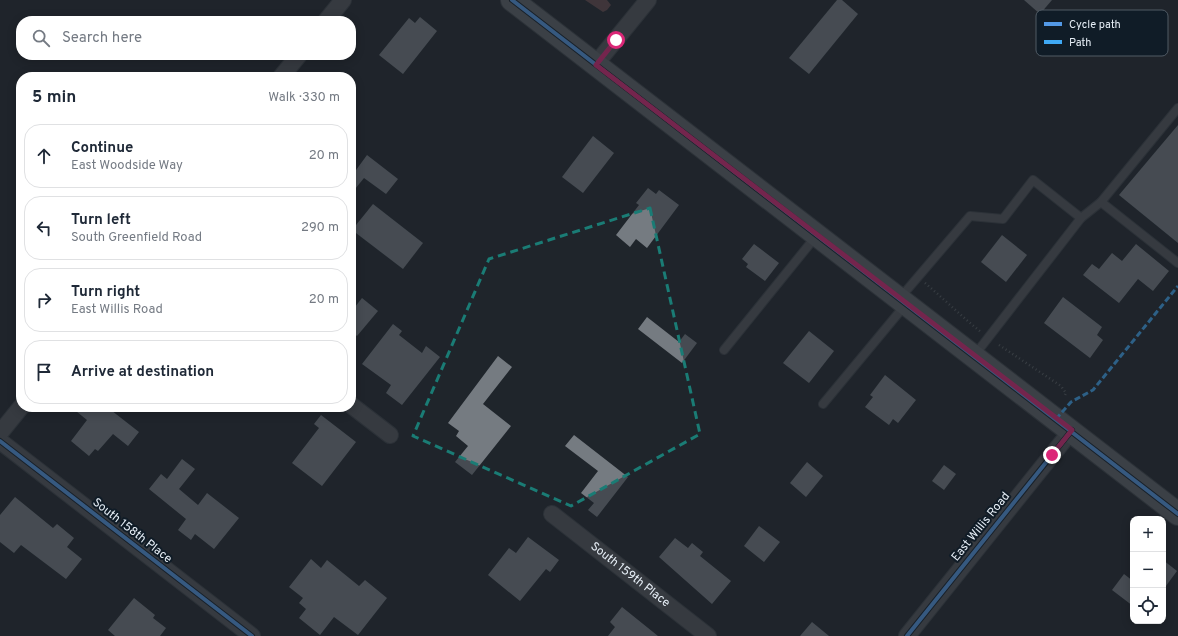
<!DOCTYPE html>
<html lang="en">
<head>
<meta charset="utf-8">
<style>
	:root { --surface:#fff; --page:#f6f6f7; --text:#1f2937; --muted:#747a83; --line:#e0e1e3 }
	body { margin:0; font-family:Overpass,sans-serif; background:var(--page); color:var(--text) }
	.controls { position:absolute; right:12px; bottom:12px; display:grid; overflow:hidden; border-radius:8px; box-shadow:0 2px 10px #0003 }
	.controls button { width:36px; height:36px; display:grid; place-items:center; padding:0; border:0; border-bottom:1px solid var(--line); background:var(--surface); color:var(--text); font:20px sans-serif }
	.stop { position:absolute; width:12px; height:12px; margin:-9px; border:3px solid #db2777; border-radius:50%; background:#fff }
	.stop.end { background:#db2777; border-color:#fff; box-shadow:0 1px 4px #0008 }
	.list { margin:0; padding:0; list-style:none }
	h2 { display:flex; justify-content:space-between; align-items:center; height:52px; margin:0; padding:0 16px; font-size:17px }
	h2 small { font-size:13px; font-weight:400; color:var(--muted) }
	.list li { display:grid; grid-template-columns:26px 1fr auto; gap:12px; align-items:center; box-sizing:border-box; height:64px; margin:0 8px 8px; padding:0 8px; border:1px solid var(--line); border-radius:16px }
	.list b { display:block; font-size:15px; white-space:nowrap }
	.list p { margin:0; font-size:13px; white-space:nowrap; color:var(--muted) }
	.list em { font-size:13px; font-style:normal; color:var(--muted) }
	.icon { flex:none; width:22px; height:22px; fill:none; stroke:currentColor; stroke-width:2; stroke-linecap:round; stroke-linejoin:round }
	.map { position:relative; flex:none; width:1178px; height:636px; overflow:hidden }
	.search { position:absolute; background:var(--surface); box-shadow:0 2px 10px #0003; left:16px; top:16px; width:340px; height:44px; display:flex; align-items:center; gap:10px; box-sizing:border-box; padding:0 14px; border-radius:16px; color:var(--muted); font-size:15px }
	.panel { position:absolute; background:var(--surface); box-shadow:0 2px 10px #0003; left:16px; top:72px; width:340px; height:340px; border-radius:16px }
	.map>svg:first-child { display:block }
	.water { fill:#664b4c }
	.building { fill:#757b81 }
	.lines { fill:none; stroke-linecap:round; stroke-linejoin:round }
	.lane-casing { stroke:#3c4147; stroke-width:10 }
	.street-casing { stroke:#3c4147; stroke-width:18 }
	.secondary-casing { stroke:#3c4147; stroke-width:24 }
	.path { stroke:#595d61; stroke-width:2.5; stroke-dasharray:1 3; stroke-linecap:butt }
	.lane { stroke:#53565a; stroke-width:8 }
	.street { stroke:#53565a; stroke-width:16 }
	.secondary { stroke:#5d6266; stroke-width:22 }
	.quiet { stroke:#3fa9f5; stroke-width:3; stroke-dasharray:6 3; stroke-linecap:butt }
	.cycleway-casing { stroke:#101c27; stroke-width:6 }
	.cycleway { stroke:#5399e6; stroke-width:4 }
	.route { stroke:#db2777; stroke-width:5 }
	.marked { fill:none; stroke:#1a7c75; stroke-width:3; stroke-dasharray:8 5; stroke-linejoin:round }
	.labels { text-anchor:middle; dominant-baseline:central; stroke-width:4; stroke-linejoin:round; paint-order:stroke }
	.street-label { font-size:12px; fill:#e6eef6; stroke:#101c27 }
	.key { fill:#101c27; stroke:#505b65; stroke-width:1 }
	.key-label { font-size:11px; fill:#e6eef6 }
</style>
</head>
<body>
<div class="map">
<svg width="1178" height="636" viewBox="0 0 1178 636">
	<rect width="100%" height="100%" fill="#1f252b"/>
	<polygon class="water" points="585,0 607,0 611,5 607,10 603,12"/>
	<g class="building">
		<polygon points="837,0 842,0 858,14 809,74 789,58"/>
		<polygon points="1024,0 1052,0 1040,14"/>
		<polygon points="420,17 437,31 403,74 379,55 409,18 415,23"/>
		<polygon points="1178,125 1178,243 1119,195"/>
		<polygon points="593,136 614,153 583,193 562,177"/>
		<polygon points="367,155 398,179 386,194 364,178 351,194 351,177"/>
		<polygon points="648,188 656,194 659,190 679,205 647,248 636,239 630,247 616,235 639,205 636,203"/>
		<polygon points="373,204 423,243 403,269 352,230"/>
		<polygon points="1002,235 1027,255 1006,282 981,262"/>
		<polygon points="754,244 779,263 765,281 746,267 748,264 742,259"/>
		<polygon points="1136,244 1169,271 1153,291 1138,279 1119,303 1083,275 1092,264 1099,269 1112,253 1122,261"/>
		<polygon points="1063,297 1102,327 1097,335 1103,340 1090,358 1044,323"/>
		<polygon points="362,298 378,311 357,336 351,331 351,312"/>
		<polygon points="647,317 679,342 685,334 697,343 682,363 638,329"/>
		<polygon points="393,324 402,331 399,335 422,353 426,346 440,357 402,405 386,393 391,385 362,364"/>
		<polygon points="809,331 834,351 809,383 783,363"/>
		<polygon points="498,356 512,367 483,404 511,426 472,475 455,462 468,446 456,436 459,431 448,423"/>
		<polygon points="885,375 916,400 898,423 893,419 889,425 865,407 873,397 870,395"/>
		<polygon points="71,407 107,407 139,432 128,446 113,434 98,451 95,449 89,456 71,441 87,420"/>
		<polygon points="321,415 356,442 322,486 292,463 319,428 314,424"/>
		<polygon points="574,435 628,477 597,517 588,510 594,503 581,493 598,471 565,446"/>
		<polygon points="182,459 195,469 179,489 198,505 207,493 239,518 214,549 195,534 191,540 178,530 186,519 149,489 161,474 167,479"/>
		<polygon points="807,462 823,476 806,497 790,483"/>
		<polygon points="944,465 956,474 944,490 932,481"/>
		<polygon points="15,497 53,528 57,524 74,538 67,547 82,559 66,579 21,545 14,553 0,542 0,515"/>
		<polygon points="759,526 780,542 764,562 744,546"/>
		<polygon points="528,537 559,560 550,572 546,569 520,601 488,575 509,548 516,553"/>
		<polygon points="675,538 688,548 692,543 703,552 700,556 731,581 712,604 659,557"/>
		<polygon points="311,559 321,568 327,560 359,586 365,580 387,598 358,635 334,617 320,635 299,618 306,609 299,603 303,598 289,587"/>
		<polygon points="1163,560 1177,571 1163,590"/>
		<polygon points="1124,574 1133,581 1133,606 1112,590"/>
		<polygon points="134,598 155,615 153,618 166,628 160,636 115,636 108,630"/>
		<polygon points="622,607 658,636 608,636 615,627 610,622"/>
		<polygon points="812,622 829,636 800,636"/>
	</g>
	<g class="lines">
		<defs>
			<g id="lane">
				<polyline points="1101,202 1178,108"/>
				<polyline points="900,298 970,216 1003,219 1033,180 1081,218"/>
				<polyline points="724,350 817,235"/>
				<polyline points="974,356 1081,218 1101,202 1178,263"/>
				<polyline points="823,404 906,304"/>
			</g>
			<g id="street">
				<polyline points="326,21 343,0"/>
				<polyline points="595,65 648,0"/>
				<polyline points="281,77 299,55"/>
				<polyline points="351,405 390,435"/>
				<polyline points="0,433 21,407"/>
				<polyline points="0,441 252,636"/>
				<path id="s1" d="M552 514 708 636"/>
				<polyline points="907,636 1072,430"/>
			</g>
			<polyline id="secondary" points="512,0 1178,514"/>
		</defs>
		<use href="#lane" class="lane-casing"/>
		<use href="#street" class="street-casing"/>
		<use href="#secondary" class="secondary-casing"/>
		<g class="path">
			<path d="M925 283C944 299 961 316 981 332"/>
			<polyline points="999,345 1061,386 1066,393 1064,397"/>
		</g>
		<use href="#lane" class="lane"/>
		<use href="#street" class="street"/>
		<use href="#secondary" class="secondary"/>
		<polyline class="quiet" points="1056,419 1071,402 1093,390 1178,286"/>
		<defs>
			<g id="cycleway">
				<polyline points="512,0 1178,514"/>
				<polyline points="0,441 252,636"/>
				<polyline points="907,636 1072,430"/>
			</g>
		</defs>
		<use href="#cycleway" class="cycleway-casing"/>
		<use href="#cycleway" class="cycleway"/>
	</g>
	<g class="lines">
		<polyline class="route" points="616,40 596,65 1072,430 1052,455"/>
	</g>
	<path d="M0 0H1178V636H0ZM650 208 700 434 571 506 413 436 489 259Z" fill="#1f252b" fill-opacity=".55" fill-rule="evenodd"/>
	<path class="marked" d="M650 208 700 434 571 506 413 436 489 259Z"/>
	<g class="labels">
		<g class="street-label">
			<text transform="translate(981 527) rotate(-51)">East Willis Road</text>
			<text transform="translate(132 531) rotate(38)">South 158th Place</text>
			<text stroke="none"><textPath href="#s1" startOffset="99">South 159th Place</textPath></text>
		</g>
	</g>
	<rect x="1036" y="10" width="132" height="46" rx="6" class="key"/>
	<rect x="1044" y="22" width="18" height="4" fill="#5399e6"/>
	<rect x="1044" y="40" width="18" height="4" fill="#3fa9f5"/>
	<g class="key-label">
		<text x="1069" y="28">Cycle path</text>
		<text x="1069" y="46">Path</text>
	</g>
</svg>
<div class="controls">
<button>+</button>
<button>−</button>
<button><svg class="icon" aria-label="locate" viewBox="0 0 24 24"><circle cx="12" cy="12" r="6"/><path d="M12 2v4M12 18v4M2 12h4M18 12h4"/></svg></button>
</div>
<div class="stop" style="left:616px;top:40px"></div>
<div class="stop end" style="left:1052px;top:455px"></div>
<div class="search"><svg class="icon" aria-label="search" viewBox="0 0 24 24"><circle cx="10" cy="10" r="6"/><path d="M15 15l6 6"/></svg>Search here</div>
<section class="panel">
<h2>5 min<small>Walk · 330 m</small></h2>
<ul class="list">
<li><svg class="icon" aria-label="ahead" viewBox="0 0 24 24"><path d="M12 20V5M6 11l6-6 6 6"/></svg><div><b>Continue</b><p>East Woodside Way</p></div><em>20 m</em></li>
<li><svg class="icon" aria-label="left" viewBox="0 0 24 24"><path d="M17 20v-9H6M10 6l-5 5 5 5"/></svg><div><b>Turn left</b><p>South Greenfield Road</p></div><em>290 m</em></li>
<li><svg class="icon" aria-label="right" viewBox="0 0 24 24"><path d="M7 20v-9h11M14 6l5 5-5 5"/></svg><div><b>Turn right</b><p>East Willis Road</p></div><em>20 m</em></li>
<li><svg class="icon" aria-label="arrive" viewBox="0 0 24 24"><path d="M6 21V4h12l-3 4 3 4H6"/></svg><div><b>Arrive at destination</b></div></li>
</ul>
</section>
</div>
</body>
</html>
